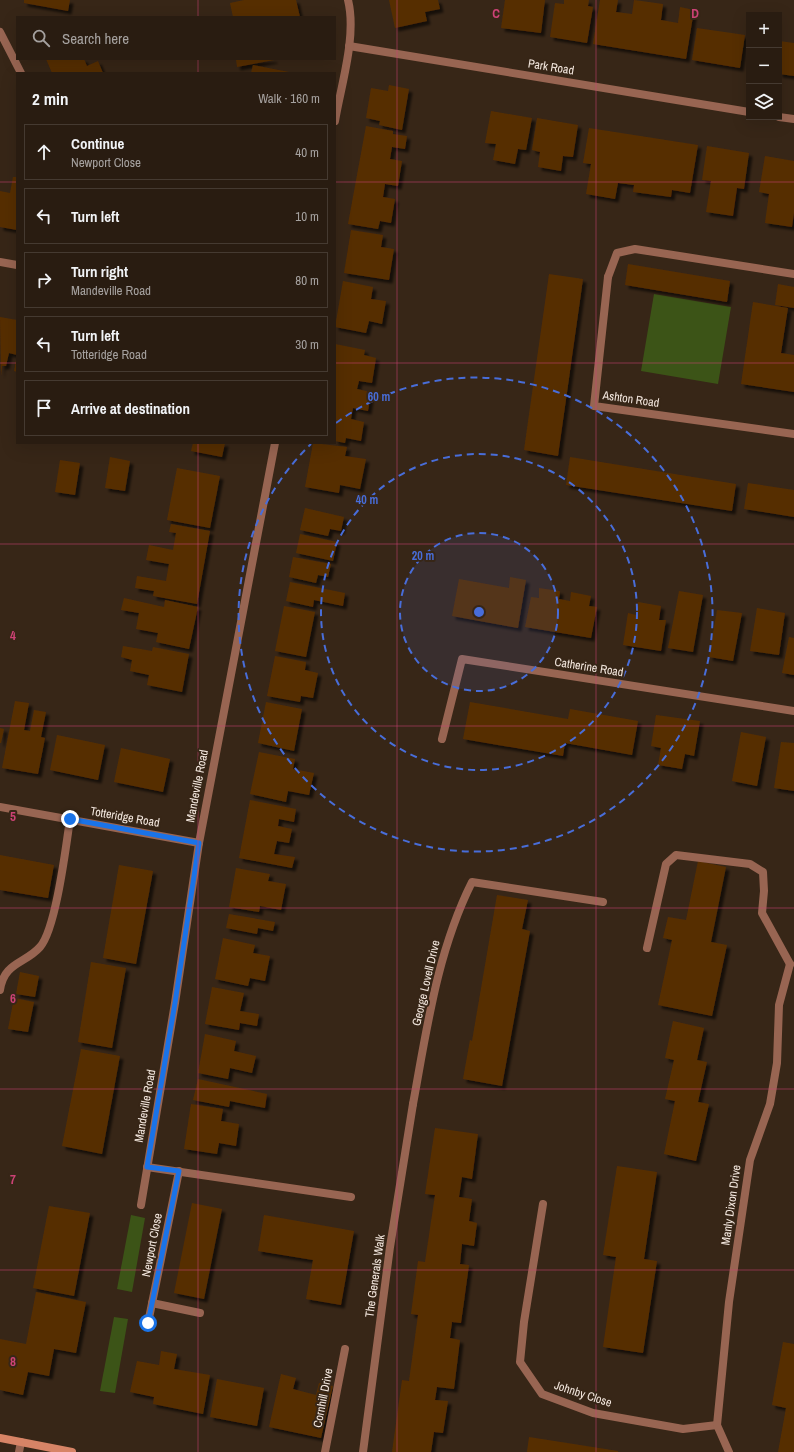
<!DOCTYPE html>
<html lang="en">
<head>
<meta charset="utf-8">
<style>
	:root { --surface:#291c11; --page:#35291f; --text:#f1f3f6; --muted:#a5a19f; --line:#453a31 }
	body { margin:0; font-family:"Archivo Narrow",sans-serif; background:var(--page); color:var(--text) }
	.controls { position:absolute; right:12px; top:12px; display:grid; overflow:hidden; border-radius:0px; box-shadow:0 4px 16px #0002 }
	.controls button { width:36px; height:36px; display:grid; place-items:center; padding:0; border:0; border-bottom:1px solid var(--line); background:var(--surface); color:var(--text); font:20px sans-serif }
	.stop { position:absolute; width:12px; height:12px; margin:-9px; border:3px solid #1a73e8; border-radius:50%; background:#fff }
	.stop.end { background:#1a73e8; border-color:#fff; box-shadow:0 1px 4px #0008 }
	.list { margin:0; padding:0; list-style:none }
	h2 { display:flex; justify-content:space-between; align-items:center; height:52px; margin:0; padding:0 16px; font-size:17px }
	h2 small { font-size:13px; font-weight:400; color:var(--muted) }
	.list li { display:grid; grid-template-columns:26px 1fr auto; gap:12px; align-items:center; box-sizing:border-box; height:56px; margin:0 8px 8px; padding:0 8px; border:1px solid var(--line); border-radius:0px }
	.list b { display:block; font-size:15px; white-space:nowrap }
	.list p { margin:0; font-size:13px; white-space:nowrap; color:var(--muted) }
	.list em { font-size:13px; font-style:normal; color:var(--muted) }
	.icon { flex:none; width:22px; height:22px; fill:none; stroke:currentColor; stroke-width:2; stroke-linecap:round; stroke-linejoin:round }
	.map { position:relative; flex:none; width:794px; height:1452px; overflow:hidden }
	.search { position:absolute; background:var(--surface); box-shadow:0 4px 16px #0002; left:16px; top:16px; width:320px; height:44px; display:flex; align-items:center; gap:10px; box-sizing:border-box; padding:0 14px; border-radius:0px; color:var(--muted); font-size:15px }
	.panel { position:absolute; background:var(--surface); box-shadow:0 4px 16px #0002; left:16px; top:72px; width:320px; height:372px; border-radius:0px }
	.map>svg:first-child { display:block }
	.green { fill:#3c5417 }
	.building { fill:#572e00; filter:url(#shadow) }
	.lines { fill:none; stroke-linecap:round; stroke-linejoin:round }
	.lane { stroke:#986552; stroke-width:8 }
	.street { stroke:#986552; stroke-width:8 }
	.secondary { stroke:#d78466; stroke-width:8 }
	.route { stroke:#1a73e8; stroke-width:5 }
	.grid { fill:none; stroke:#cc4275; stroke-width:1; stroke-opacity:0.55 }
	.ring { fill:none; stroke:#486dd9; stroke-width:2; stroke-dasharray:7 5 }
	.labels { text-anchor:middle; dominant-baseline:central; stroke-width:4; stroke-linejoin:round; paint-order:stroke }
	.street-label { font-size:12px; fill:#f4e8df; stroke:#372617 }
	.grid-label { font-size:13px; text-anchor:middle; font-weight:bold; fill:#cc4275; stroke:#372617; stroke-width:4; stroke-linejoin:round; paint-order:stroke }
	.centre { fill:#486dd9; stroke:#372617; stroke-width:2 }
	.ring-label { font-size:12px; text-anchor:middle; font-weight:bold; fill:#486dd9; stroke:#372617; stroke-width:4; stroke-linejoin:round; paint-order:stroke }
</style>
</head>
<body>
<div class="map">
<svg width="794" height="1452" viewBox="0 0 794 1452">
	<defs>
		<filter id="shadow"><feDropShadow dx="3.5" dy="3.5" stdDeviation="1" flood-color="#0009"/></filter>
	</defs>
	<rect width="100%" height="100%" fill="#372617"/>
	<g class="green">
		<polygon points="654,294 731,307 718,384 641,371"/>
		<polygon points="131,1215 145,1218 132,1292 117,1289"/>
		<polygon points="114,1317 128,1319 115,1393 100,1391"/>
	</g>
	<g class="building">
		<polygon points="24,0 70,0 68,11 24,3"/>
		<polygon points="244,0 296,0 300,17 233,17 230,3"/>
		<polygon points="389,0 438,0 440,9 425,12 427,21 395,28"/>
		<polygon points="505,0 545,0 541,33 501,28"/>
		<polygon points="564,0 589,0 588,6 593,7 587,43 550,37 555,3 564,4"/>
		<polygon points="600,0 618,0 616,12 632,14 634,0 663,4 661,20 678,23 680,7 694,10 686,59 593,44"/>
		<polygon points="697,28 745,35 740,68 692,60"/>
		<polygon points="779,41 794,43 794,76 779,74"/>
		<polygon points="46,59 84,59 87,66 98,61 103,73 52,73"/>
		<polygon points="236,59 274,59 274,60 237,67"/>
		<polygon points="253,65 289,72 288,73 251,73"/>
		<polygon points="389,85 409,89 402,130 379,125 380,121 366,118 371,88 388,91"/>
		<polygon points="491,111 532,118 526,150 518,149 515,164 493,160 496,144 485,143"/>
		<polygon points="537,118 578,125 573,157 563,156 561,171 538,167 540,152 532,150"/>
		<polygon points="366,126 393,131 393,134 407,136 405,149 392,147 390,159 402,161 398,186 385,184 383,197 395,199 391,223 380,221 378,229 348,224"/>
		<polygon points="589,128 698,145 690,193 672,190 671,197 633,192 634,185 618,183 615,199 586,194 591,164 583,163"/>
		<polygon points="707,146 749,153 744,189 737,188 733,216 706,212 711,181 702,180"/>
		<polygon points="765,156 794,161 794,213 792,227 765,223 769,194 759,192"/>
		<polygon points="13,177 17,177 17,230 0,227 0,191 10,193"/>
		<polygon points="351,230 383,235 381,247 394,249 389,280 344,273"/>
		<polygon points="628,264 730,281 727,302 625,285"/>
		<polygon points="549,274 583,279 558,456 524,450"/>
		<polygon points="343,281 373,287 371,299 386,301 382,324 369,321 366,333 335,327"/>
		<polygon points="778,284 794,287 794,308 775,305"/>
		<polygon points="753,302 788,308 781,353 794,355 794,392 741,384"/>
		<polygon points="0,317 17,320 17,355 9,353 6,366 2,366 1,376"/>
		<polygon points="335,344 365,350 364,355 376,358 372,383 359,381 357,389 371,392 368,411 353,408 351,419 364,422 361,441 346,438 345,443 335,441"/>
		<polygon points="16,360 17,360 17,372 14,371"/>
		<polygon points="193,443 225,443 222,457 191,451"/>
		<polygon points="313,443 347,447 345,456 366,459 360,489 340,485 339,493 305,487"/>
		<polygon points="110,457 130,461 125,491 105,488"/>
		<polygon points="570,457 736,484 732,511 566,485"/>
		<polygon points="60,460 80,463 75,495 55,492"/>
		<polygon points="177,468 220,476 210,528 167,520"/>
		<polygon points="748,483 794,490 794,517 744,509"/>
		<polygon points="305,508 344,517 341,531 330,529 328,536 300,530"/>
		<polygon points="171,524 210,531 197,604 153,596 154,591 135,588 137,576 166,581 169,564 146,560 149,545 173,550 176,533 169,532"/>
		<polygon points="300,534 337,542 333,561 296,553"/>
		<polygon points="293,557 331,564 328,577 318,575 316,583 289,577"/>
		<polygon points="510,577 526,580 518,628 452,616 459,579 509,588"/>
		<polygon points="290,582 345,593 343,606 314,600 313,607 286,601"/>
		<polygon points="539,588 560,591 559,599 570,601 571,592 591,596 589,606 597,607 591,638 525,627 531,597 539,598"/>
		<polygon points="679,591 703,595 693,652 668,648"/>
		<polygon points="124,598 164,607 165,600 198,607 189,649 156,642 158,633 136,629 139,613 121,610"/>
		<polygon points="638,602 661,606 659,620 666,620 661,651 623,645 628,613 636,615"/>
		<polygon points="284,606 315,612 306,657 275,651"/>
		<polygon points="757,608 785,613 779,655 750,651"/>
		<polygon points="717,610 742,613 733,661 709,657"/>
		<polygon points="789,637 794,638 794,675 782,673"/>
		<polygon points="123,646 152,651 153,647 189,654 182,692 147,685 149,675 130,671 132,660 121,657"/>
		<polygon points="275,656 306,662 305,670 318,673 313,698 301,696 300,702 267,696"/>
		<polygon points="15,701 29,703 24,730 30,731 34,710 46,712 41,737 45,738 38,774 2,768"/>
		<polygon points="266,702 302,709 294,751 258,743"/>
		<polygon points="470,702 568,719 570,709 638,721 632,755 565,743 563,756 463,739"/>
		<polygon points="656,715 700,721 694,756 685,754 682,769 658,765 661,748 651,746"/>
		<polygon points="0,728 4,729 1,743 0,743"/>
		<polygon points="741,732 766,737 757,786 732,781"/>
		<polygon points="57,735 105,745 98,780 50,770"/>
		<polygon points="781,742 794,743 794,791 774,788"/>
		<polygon points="121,748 170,759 163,792 114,782"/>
		<polygon points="259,752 295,759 293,769 314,773 309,795 288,791 286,802 250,794"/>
		<polygon points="250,800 296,809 294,822 279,819 278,826 292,829 289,843 277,841 274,854 295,857 292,868 239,858"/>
		<polygon points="0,855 54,865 48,898 0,890"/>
		<polygon points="698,861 726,867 711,942 727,945 712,1016 658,1005 672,940 663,938 668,917 686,920"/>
		<polygon points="119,865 153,871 136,964 103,958"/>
		<polygon points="236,868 270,874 268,881 286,884 281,910 260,906 259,912 229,907"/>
		<polygon points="497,895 528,900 522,929 530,931 502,1086 463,1079 470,1040 472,1041"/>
		<polygon points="229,914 275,922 273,931 258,928 257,934 226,928"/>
		<polygon points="223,938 255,945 253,953 270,956 265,981 250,978 248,986 215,979"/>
		<polygon points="91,962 126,968 112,1048 78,1042"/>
		<polygon points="20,972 39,976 35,997 16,994"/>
		<polygon points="212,987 244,993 240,1011 259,1014 257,1026 240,1023 239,1030 205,1024"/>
		<polygon points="14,998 34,1002 28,1032 8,1029"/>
		<polygon points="673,1021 704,1028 697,1060 707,1062 698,1102 709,1104 696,1161 664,1154 675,1101 665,1099 674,1060 665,1058"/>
		<polygon points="205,1034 236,1041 234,1051 256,1056 252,1073 230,1068 228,1079 198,1073"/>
		<polygon points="81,1049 120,1056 102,1154 62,1146"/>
		<polygon points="198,1079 267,1094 265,1108 230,1101 229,1107 193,1100"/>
		<polygon points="191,1104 223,1109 221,1121 239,1124 236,1146 219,1143 217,1154 184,1149"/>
		<polygon points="435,1128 478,1134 472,1179 462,1177 459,1197 472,1199 469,1221 477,1223 474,1246 462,1244 460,1264 469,1265 461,1323 452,1322 450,1338 460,1340 454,1389 437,1387 435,1400 448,1401 443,1433 434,1432 431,1452 392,1452 402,1380 409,1381 418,1315 411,1314 418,1261 425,1262 435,1195 425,1194"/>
		<polygon points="617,1166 657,1172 644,1259 657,1261 643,1353 603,1347 616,1257 603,1255"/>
		<polygon points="192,1203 222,1209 204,1299 174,1293"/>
		<polygon points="49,1206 90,1213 74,1296 33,1288"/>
		<polygon points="264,1215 354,1231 341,1305 306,1299 313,1260 258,1251"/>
		<polygon points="36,1292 86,1302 76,1353 54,1349 49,1376 28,1372 23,1395 0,1390 0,1339 26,1344"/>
		<polygon points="783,1342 794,1344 794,1452 778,1452 786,1408 772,1405"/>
		<polygon points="161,1351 177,1354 174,1369 210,1375 203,1414 153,1404 154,1397 130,1392 137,1361 159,1365"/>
		<polygon points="281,1374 296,1378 293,1389 316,1395 319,1383 333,1386 321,1438 269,1427"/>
		<polygon points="217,1379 264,1388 257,1426 210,1417"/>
		<polygon points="529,1437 618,1451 618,1452 527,1452"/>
	</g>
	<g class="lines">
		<g class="lane">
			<polyline points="608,277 617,253 635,249 794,274"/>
			<polyline points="647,948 666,864 676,855 750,864 763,872 764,891 762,913 790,964"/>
			<path d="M0 990C4 962 25 964 40 947 56 929 66 846 70 819"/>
			<path d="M413 1104C427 1028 437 952 472 882L603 902"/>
			<polyline points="147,1167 351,1197"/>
			<polyline points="152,1303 200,1313"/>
			<polyline points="148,1323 179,1171"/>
			<polyline points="325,1452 345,1349"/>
		</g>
		<g class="street">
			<polyline points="0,32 21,73"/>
			<polyline points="349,46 749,112"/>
			<polyline points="779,117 794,119"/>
			<path d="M335 121C341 85 357 36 348 0"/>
			<polyline points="0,262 17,265"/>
			<polyline points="608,277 594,406 794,434"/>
			<polyline points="442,739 462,659 794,711"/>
			<polyline points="0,807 199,843"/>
			<polyline points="543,1204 524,1322 520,1362 542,1394 593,1413 683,1429 717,1425"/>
			<polyline points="141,1205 175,1003 199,843 275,443"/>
			<polyline points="19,1452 21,1442"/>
			<polyline points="363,1452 390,1247 413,1104"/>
			<polyline points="729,1452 717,1425 729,1302 750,1160 770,1104 777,1063 779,1005 790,964"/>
		</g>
		<polyline class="secondary" points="0,1438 72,1452"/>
	</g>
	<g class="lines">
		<polyline class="route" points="70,819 199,843 175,1003 147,1167 179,1171 148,1323"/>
	</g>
	<path class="grid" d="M198 0V17M397 0V1452M596 0V1452M198 59V73M0 182H17M335 182H794M0 363H17M335 363H794M198 443V1452M0 544H794M0 726H794M0 908H794M0 1089H794M0 1270H794"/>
	<circle cx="479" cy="612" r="79" fill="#486dd9" fill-opacity=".12"/>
	<g class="ring">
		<circle cx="479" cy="612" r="79"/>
		<circle cx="479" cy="612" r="158"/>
		<path d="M336 423A237 237 0 1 1 311 444"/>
	</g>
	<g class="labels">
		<g class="street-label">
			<text transform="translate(551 67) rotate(9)">Park Road</text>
			<text transform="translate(631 399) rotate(8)">Ashton Road</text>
			<text transform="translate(589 667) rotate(9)">Catherine Road</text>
			<text transform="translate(197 786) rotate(-79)">Mandeville Road</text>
			<text transform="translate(125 817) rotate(10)">Totteridge Road</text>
			<text transform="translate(426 983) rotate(-77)">George Lovell Drive</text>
			<text transform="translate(145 1106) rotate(-80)">Mandeville Road</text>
			<text transform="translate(731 1205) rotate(-82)">Manly Dixon Drive</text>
			<text transform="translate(152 1245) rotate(-79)">Newport Close</text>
			<text transform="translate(375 1276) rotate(-82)">The Generals Walk</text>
			<text transform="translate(583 1394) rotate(18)">Johnby Close</text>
			<text transform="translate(323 1398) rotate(-79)">Cornhill Drive</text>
		</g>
	</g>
	<g class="grid-label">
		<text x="496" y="18">C</text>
		<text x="695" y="18">D</text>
		<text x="13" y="640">4</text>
		<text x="13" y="821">5</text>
		<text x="13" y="1003">6</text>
		<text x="13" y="1184">7</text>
		<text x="13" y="1366">8</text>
	</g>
	<circle cx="479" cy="612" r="6" class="centre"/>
	<g class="ring-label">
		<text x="379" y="401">60 m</text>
		<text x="367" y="504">40 m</text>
		<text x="423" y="560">20 m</text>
	</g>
</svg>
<div class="controls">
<button>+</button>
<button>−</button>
<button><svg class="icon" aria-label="layers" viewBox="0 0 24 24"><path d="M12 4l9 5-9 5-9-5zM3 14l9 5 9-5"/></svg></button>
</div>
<div class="stop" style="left:148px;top:1323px"></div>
<div class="stop end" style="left:70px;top:819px"></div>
<div class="search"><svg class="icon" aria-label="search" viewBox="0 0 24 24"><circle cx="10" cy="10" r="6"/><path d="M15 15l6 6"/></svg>Search here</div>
<section class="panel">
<h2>2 min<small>Walk · 160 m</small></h2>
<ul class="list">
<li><svg class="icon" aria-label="ahead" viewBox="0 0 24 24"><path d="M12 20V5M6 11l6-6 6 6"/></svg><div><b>Continue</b><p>Newport Close</p></div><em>40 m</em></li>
<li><svg class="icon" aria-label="left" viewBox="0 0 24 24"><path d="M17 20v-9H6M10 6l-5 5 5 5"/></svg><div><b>Turn left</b></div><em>10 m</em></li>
<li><svg class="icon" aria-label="right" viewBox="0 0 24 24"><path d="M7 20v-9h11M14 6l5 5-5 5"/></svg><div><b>Turn right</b><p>Mandeville Road</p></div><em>80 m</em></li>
<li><svg class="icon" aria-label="left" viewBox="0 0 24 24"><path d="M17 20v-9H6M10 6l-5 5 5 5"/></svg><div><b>Turn left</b><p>Totteridge Road</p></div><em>30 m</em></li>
<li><svg class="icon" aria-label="arrive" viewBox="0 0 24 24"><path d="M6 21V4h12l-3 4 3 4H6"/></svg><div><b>Arrive at destination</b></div></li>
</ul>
</section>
</div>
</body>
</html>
